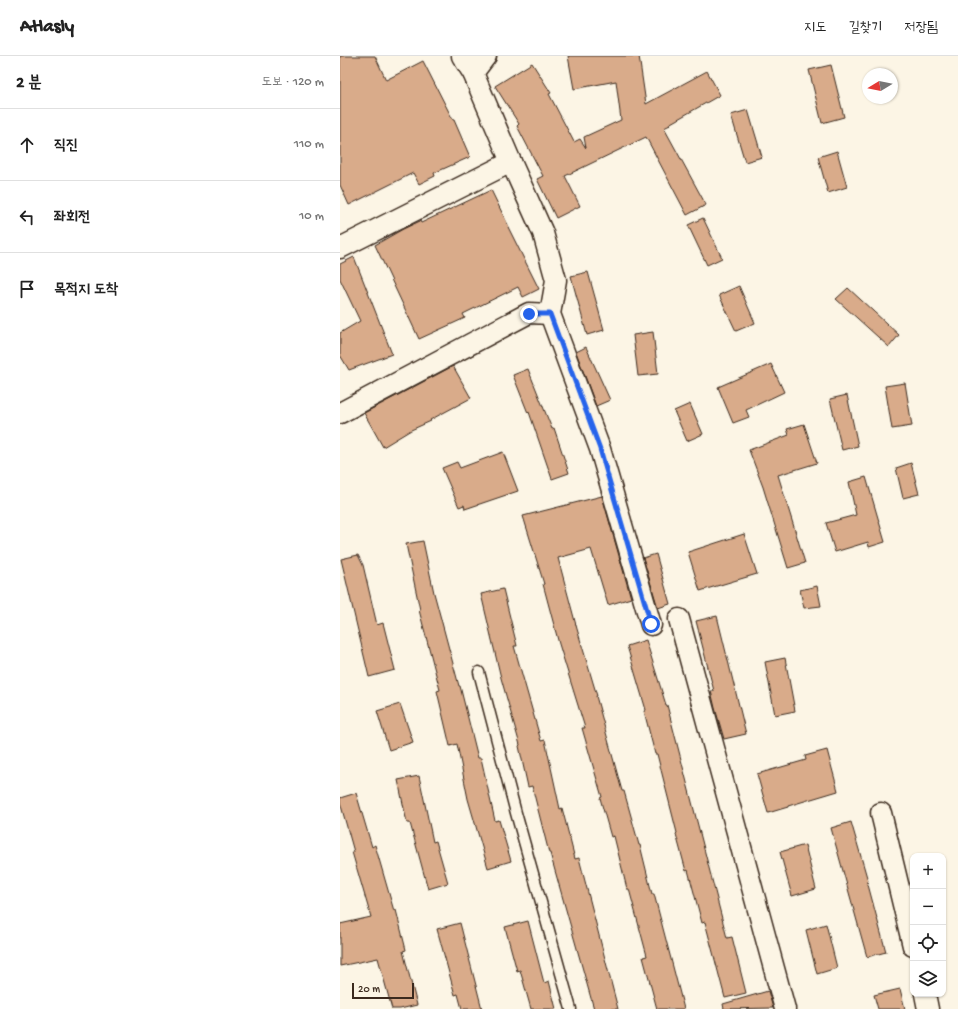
<!DOCTYPE html>
<html lang="ko">
<head>
<meta charset="utf-8">
<style>
	:root { --surface:#fff; --page:#f2f2f2; --text:#222; --muted:#767676; --line:#e0e0e0 }
	body { margin:0; font-family:"Gochi Hand","Poor Story",sans-serif; background:var(--page); color:var(--text) }
	.controls { position:absolute; right:12px; bottom:12px; display:grid; overflow:hidden; border-radius:8px; box-shadow:0 1px 3px #0004 }
	.controls button { width:36px; height:36px; display:grid; place-items:center; padding:0; border:0; border-bottom:1px solid var(--line); background:var(--surface); color:var(--text); font:20px sans-serif }
	.compass { position:absolute; left:522px; top:12px; width:36px; height:36px; border-radius:50%; background:var(--surface); box-shadow:0 1px 3px #0004; rotate:260deg }
	.scale { position:absolute; left:12px; bottom:10px; width:62px; box-sizing:border-box; padding-left:4px; border:2px solid #3b2a1e; border-top:0; font-size:11px; line-height:14px; white-space:nowrap; color:#3b2a1e; -webkit-text-stroke:3px #fcf5e5; paint-order:stroke }
	.stop { position:absolute; width:12px; height:12px; margin:-9px; border:3px solid #2563eb; border-radius:50%; background:#fff }
	.stop.end { background:#2563eb; border-color:#fff; box-shadow:0 1px 4px #0008 }
	.list { margin:0; padding:0; list-style:none }
	h2 { display:flex; justify-content:space-between; align-items:center; height:52px; margin:0; padding:0 16px; font-size:17px }
	h2 small { font-size:13px; font-weight:400; color:var(--muted) }
	.list li { display:grid; grid-template-columns:26px 1fr auto; gap:12px; align-items:center; box-sizing:border-box; height:72px; padding:0 16px; border-top:1px solid var(--line) }
	.list b { display:block; font-size:15px; white-space:nowrap }
	.list em { font-size:13px; font-style:normal; color:var(--muted) }
	.icon { flex:none; width:22px; height:22px; fill:none; stroke:currentColor; stroke-width:2; stroke-linecap:round; stroke-linejoin:round }
	.map { position:relative; flex:none; width:618px; height:953px; overflow:hidden }
	header { display:flex; align-items:center; gap:24px; box-sizing:border-box; height:56px; padding:0 20px; background:var(--surface); border-bottom:1px solid var(--line) }
	header strong { font-size:19px }
	nav { display:flex; gap:22px; margin-inline-start:auto; font-size:14px }
	main { display:flex }
	aside { flex:1; background:var(--surface) }
	.map>svg:first-child { display:block }
	.building { fill:#d9ab8a; stroke:#3b2a1e }
	.lines { fill:none; stroke-linecap:round; stroke-linejoin:round }
	.lane-casing { stroke:#3b2a1e; stroke-width:13 }
	.street-casing { stroke:#3b2a1e; stroke-width:23 }
	.lane { stroke:#fcf5e5; stroke-width:10 }
	.street { stroke:#fcf5e5; stroke-width:20 }
	.route { stroke:#2563eb; stroke-width:5 }
</style>
</head>
<body>
<header>
<strong>Atlasly</strong>
<nav><a>지도</a><a>길찾기</a><a>저장됨</a></nav>
</header>
<main>
<aside>
<h2>2 분<small>도보 · 120 m</small></h2>
<ul class="list">
<li><svg class="icon" aria-label="ahead" viewBox="0 0 24 24"><path d="M12 20V5M6 11l6-6 6 6"/></svg><div><b>직진</b></div><em>110 m</em></li>
<li><svg class="icon" aria-label="left" viewBox="0 0 24 24"><path d="M17 20v-9H6M10 6l-5 5 5 5"/></svg><div><b>좌회전</b></div><em>10 m</em></li>
<li><svg class="icon" aria-label="arrive" viewBox="0 0 24 24"><path d="M6 21V4h12l-3 4 3 4H6"/></svg><div><b>목적지 도착</b></div></li>
</ul>
</aside>
<div class="map">
<svg width="618" height="953" viewBox="0 0 618 953">
	<rect width="100%" height="100%" fill="#fcf5e5"/>
	<filter id="ink" filterUnits="userSpaceOnUse"><feTurbulence type="fractalNoise" baseFrequency=".025" numOctaves="2"/><feDisplacementMap in="SourceGraphic" scale="8" xChannelSelector="R" yChannelSelector="G"/><feConvolveMatrix kernelMatrix="1 2 1 2 8 2 1 2 1" color-interpolation-filters="sRGB"/></filter>
	<g filter="url(#ink)">
		<g class="building">
			<polygon points="0,0 35,0 46,24 83,5 113,64 114,64 130,101 94,117 95,120 79,128 73,117 9,149 0,129"/>
			<polygon points="228,0 299,0 306,48 367,15 380,39 329,68 330,69 324,72 366,149 347,159 306,81 225,120 240,150 216,162 197,123 203,120 177,70 179,68 155,30 192,7 211,37 209,38 234,86 240,83 246,92 244,81 281,64 276,25 234,33"/>
			<polygon points="491,9 504,61 482,67 469,14"/>
			<polygon points="408,54 422,101 405,106 391,59"/>
			<polygon points="497,95 507,131 488,137 478,101"/>
			<polygon points="151,134 169,171 168,171 199,233 183,241 178,231 123,258 125,262 79,283 35,189 63,173 80,165 81,167"/>
			<polygon points="363,162 382,202 367,209 348,169"/>
			<polygon points="14,201 52,298 9,314 0,299 0,277 20,265 0,223 0,208"/>
			<polygon points="248,216 264,274 247,279 231,220"/>
			<polygon points="399,230 415,267 396,275 379,239"/>
			<polygon points="508,232 559,279 549,291 496,243"/>
			<polygon points="313,276 318,318 298,320 293,279"/>
			<polygon points="246,291 270,344 256,350 236,296"/>
			<polygon points="431,308 444,336 406,354 409,361 393,367 378,331"/>
			<polygon points="113,310 131,342 90,364 91,365 71,374 43,391 24,357"/>
			<polygon points="188,313 212,373 214,372 229,417 212,423 189,356 188,357 173,319"/>
			<polygon points="565,327 572,370 552,373 545,330"/>
			<polygon points="507,339 518,390 502,394 490,343"/>
			<polygon points="350,348 363,378 347,385 334,355"/>
			<polygon points="464,368 477,407 438,419 465,507 448,512 423,431 409,394 449,379 447,373"/>
			<polygon points="163,396 178,435 125,453 124,449 119,451 102,412 117,406 120,412"/>
			<polygon points="571,407 579,438 563,442 556,412"/>
			<polygon points="526,421 545,486 529,491 528,486 495,496 486,467 516,459 509,426"/>
			<polygon points="262,440 291,542 268,549 251,493 218,502 237,573 257,640 256,640 282,735 284,735 299,789 300,789 312,838 314,838 344,953 317,953 303,901 307,900 289,833 287,833 274,780 271,781 260,742 262,741 242,672 245,672 219,588 203,528 204,528 183,460"/>
			<polygon points="404,478 417,518 360,535 348,496"/>
			<polygon points="83,485 94,537 119,630 120,630 138,702 141,702 155,765 159,764 171,805 148,812 128,743 117,688 110,690 97,635 100,634 79,554 80,554 66,488"/>
			<polygon points="316,498 330,548 318,552 303,502"/>
			<polygon points="18,499 23,509 37,569 43,567 55,614 29,621 1,503"/>
			<polygon points="477,530 481,550 464,552 460,534"/>
			<polygon points="163,533 177,590 174,590 201,685 205,684 220,753 222,752 235,803 239,802 278,953 254,953 210,797 209,797 192,730 188,731 179,690 180,689 161,622 141,538"/>
			<polygon points="377,560 406,678 384,683 375,652 371,635 374,635 356,565"/>
			<polygon points="306,584 326,649 327,649 387,882 392,881 406,937 385,942 365,866 362,867 348,814 346,815 336,778 337,777 317,698 315,698 304,655 306,654 287,590"/>
			<polygon points="445,602 455,655 435,659 425,606"/>
			<polygon points="60,648 73,686 49,694 37,655"/>
			<polygon points="487,694 498,735 448,750 448,751 428,757 417,718 466,704 465,700"/>
			<polygon points="79,720 93,786 96,785 108,827 88,833 70,767 67,767 58,724"/>
			<polygon points="16,737 32,791 35,789 54,855 56,854 66,894 63,895 77,949 60,953 52,953 38,902 0,910 0,868 31,861 12,796 14,796 0,746 0,742"/>
			<polygon points="511,766 528,825 527,825 546,896 527,901 491,772"/>
			<polygon points="465,789 476,833 452,840 440,796"/>
			<polygon points="188,865 204,927 209,925 216,953 191,953 180,914 177,915 165,871"/>
			<polygon points="120,867 142,953 122,953 118,938 115,939 97,873"/>
			<polygon points="486,868 497,912 477,918 466,874"/>
			<polygon points="560,933 565,953 538,953 534,939"/>
			<polygon points="428,935 433,952 384,953 383,948"/>
		</g>
		<g class="lines">
			<defs>
				<polyline id="lane" points="139,616 176,757 231,953"/>
				<g id="street">
					<polyline points="122,0 133,17 171,106 203,177 216,224 210,258 260,393 311,569"/>
					<polyline points="133,17 146,0"/>
					<polyline points="0,192 171,106"/>
					<polyline points="0,357 189,257 210,258"/>
					<polyline points="339,563 445,953"/>
					<polyline points="541,757 573,890"/>
					<polyline points="585,938 588,953"/>
				</g>
			</defs>
			<use href="#lane" class="lane-casing"/>
			<use href="#street" class="street-casing"/>
			<use href="#lane" class="lane"/>
			<use href="#street" class="street"/>
		</g>
	</g>
	<g class="lines" filter="url(#ink)">
		<polyline class="route" points="189,258 210,258 260,393 311,568"/>
	</g>
</svg>
<div class="controls">
<button>+</button>
<button>−</button>
<button><svg class="icon" aria-label="locate" viewBox="0 0 24 24"><circle cx="12" cy="12" r="6"/><path d="M12 2v4M12 18v4M2 12h4M18 12h4"/></svg></button>
<button><svg class="icon" aria-label="layers" viewBox="0 0 24 24"><path d="M12 4l9 5-9 5-9-5zM3 14l9 5 9-5"/></svg></button>
</div>
<svg class="compass" viewBox="-18 -18 36 36"><path d="M0-13l5 13h-10z" fill="#e53935"/><path d="M0 13l5-13h-10z" fill="#767676"/></svg>
<div class="scale">20 m</div>
<div class="stop" style="left:311px;top:568px"></div>
<div class="stop end" style="left:189px;top:258px"></div>
</div>
</main>
</body>
</html>
